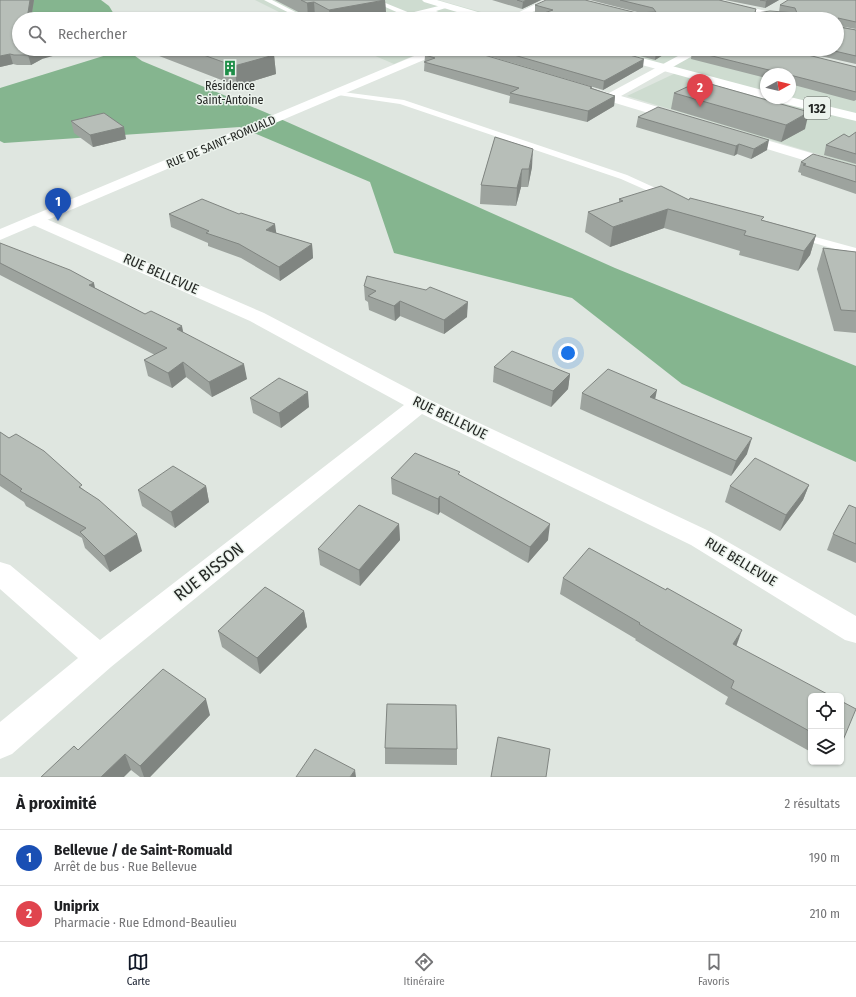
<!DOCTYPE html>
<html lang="fr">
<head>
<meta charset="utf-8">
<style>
	:root { --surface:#fff; --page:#f6f6f6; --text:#202124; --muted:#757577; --line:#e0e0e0; --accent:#111827 }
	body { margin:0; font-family:"Fira Sans Condensed",sans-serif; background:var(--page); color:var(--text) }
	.controls { position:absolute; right:12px; bottom:12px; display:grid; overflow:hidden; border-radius:6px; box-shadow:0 1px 3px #0004 }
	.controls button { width:36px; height:36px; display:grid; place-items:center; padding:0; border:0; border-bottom:1px solid var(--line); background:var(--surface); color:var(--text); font:20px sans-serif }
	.compass { position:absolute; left:760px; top:68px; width:36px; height:36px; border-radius:50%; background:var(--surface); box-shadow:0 1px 3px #0004; rotate:82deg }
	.you { position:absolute; left:568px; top:353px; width:14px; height:14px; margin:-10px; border:3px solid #fff; border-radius:50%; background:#1a73e8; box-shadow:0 0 0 6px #1a73e833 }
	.badge { display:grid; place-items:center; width:26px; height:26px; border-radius:50%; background:var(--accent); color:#fff; font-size:13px; font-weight:700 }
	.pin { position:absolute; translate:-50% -33px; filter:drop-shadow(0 1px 2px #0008) }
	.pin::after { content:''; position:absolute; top:21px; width:14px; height:12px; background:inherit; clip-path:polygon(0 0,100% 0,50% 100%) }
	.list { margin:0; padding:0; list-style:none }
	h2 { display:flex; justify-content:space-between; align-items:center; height:52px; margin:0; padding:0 16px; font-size:17px }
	h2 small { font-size:13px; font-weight:400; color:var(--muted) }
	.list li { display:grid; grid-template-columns:26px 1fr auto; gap:12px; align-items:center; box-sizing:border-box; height:56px; padding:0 16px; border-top:1px solid var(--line) }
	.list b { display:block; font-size:15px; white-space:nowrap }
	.list p { margin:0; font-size:13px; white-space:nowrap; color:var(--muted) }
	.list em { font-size:13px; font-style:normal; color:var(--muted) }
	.icon { flex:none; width:22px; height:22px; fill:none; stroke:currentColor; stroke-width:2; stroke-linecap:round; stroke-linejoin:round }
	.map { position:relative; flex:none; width:856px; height:777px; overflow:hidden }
	.search { position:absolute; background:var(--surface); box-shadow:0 1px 3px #0004; left:12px; right:12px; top:12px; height:44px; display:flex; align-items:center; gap:10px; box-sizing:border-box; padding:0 14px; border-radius:22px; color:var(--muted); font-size:15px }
	.sheet { height:164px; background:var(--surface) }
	nav { display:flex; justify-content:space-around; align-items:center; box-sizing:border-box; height:56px; border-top:1px solid var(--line); background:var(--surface); font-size:11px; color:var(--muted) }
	nav a { display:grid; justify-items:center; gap:2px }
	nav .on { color:var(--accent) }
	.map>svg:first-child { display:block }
	.built { fill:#cedcd0; fill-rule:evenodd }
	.forest { fill:#85b58f }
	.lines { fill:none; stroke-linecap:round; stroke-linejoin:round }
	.lane { fill:#fff; fill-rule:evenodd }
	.street { fill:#fff; fill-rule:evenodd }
	.secondary { fill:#fff; fill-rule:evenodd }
	.primary { fill:#fff; fill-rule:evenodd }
	.wall { fill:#9da39e }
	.shaded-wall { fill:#808581 }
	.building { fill:#b7beb8; stroke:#808581 }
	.labels { text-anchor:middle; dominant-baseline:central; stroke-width:3; stroke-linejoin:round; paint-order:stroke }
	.far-poi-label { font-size:12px; fill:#252825; stroke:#ecf3ed }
	.far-street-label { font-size:12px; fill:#252825; stroke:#ecf3ed }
	.shield { fill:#ecf3ed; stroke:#616561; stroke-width:1 }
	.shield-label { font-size:13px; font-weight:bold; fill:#252825 }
	.street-label { font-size:14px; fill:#252825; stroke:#ecf3ed }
	.near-street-label { font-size:17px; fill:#252825; stroke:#ecf3ed }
</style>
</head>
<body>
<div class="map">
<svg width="856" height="777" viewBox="0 0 856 777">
	<rect width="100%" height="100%" fill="#dfe6e0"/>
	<g class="built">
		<polygon points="255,0 438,0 506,19 293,19"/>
		<polygon points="359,49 429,49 394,64"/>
		<path d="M445 49H695L856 89V166L627 96 680 71 616 54 560 81ZM766 74H790V98H766Z"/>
	</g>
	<g class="forest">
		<polygon points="0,0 101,0 109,6 117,19 36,19 0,7"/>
		<polygon points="126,49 130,49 131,53 142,61 267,113 615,268 856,366 856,462 682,384 572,298 394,253 370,182 240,127 4,143 0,141 0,88"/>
	</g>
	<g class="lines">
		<g class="lane">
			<polygon points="264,0 272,0 309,19 301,19"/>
			<path d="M370 0H378L410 13 447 4 449 5V7L436 11 456 19C446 19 436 13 428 13 414 14 401 19 387 19L403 15Z"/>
			<polygon points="385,49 395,49 391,51"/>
			<polygon points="335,91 404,100 627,175 673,196 672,198 664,198 621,179 400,104 338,95 335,95"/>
			<polygon points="797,232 856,248 856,255 793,237 792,235 793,233"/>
		</g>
		<g class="street">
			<polygon points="700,0 718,0 793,17 794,19 776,19 702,2"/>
			<polygon points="691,49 705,49 621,96 685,115 687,118 685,121 675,121 582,93 580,90 586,86 609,93"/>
			<polygon points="739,132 856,166 856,176 734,139 732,136 734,133"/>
			<polygon points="37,215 264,313 428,399 709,531 856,616 856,643 845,640 691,545 422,414 111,667 12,754 0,759 0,722 78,658 0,589 0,562 10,565 100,640 404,405 250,321 31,224 29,220 31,216"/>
		</g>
		<g class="secondary">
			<polygon points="544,0 557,0 518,19 505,19"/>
			<polygon points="431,49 447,49 445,51 0,240 0,229"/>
		</g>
		<g class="primary">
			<polygon points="422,0 437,0 495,17 496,19 480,19 424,2"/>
			<polygon points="589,49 608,49 766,91 766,98 769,98 762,98 591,51"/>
			<polygon points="790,97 856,113 856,121 773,101 771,98"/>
		</g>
	</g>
	<g class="wall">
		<polygon points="0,0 34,0 31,19 19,19 42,59 31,65 17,65 13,64 0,67"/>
		<polygon points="275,0 385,0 386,13 353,19 322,19 315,16 308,17"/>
		<polygon points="492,0 541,0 522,9"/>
		<polygon points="590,0 719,0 756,9 756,12 757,13 779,12 780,5 856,0 856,29 839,26 856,30 856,64 789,49 837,49 837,19 541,14 535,12 535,5 637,13 641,13"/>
		<polygon points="725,0 779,0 765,8"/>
		<polygon points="141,49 273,49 273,54 274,55 276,74 237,86"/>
		<polygon points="466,49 608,49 643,67 603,90"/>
		<polygon points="614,49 688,49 677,55 668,52 655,60"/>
		<polygon points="692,51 856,67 856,100 854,101 790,84 790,74 766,74 766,78 691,59"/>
		<polygon points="425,55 592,88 615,96 614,106 587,122 509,103 510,96 424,71"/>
		<polygon points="674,93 805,129 781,142 671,109"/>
		<polygon points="638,117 767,150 751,159 737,154 734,156 636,127"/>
		<polygon points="71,121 126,139 93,147 74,133"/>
		<polygon points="856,132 856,164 824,155 826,145 849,137"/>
		<polygon points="495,137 532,167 528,187 521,187 516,206 480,204 481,185"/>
		<polygon points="801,162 856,166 856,194 801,175 801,173 798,172"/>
		<polygon points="619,199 689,200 816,235 810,255 798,271 739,255 740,251 664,228 610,247 585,232 588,212 619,203"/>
		<polygon points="169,214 276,233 312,244 313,258 280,281 241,258 208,246 208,243 171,227"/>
		<polygon points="0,243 95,288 145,314 183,332 247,379 212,397 186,377 172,388 148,376 144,360 155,355 0,275"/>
		<polygon points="823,248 856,252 856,333 834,331 817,269"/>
		<polygon points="364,286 467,317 444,334 400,316 395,321 369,310 368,302 365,300"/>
		<polygon points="494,367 570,374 568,389 551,407 493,382"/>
		<polygon points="582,393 655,399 747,454 731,476 580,409"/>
		<polygon points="250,398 309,407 281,428 253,413"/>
		<polygon points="0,432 83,489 142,551 110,572 85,548 82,538 26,506 24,502 0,486"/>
		<polygon points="460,475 548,540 528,563 440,512 438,515 392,494 391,478"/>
		<polygon points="809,485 803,500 780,531 725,502 730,486"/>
		<polygon points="206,486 209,502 175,528 142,506 138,490"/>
		<polygon points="856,508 856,563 827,550 833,534"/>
		<polygon points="399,524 400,540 360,586 320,565 318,549"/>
		<polygon points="563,578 737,646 811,696 811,752 725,704 728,697 635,640 636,639 560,594"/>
		<polygon points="304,611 307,627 260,674 222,647 218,631"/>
		<polygon points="210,715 150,777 140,777 131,770 41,777 78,750"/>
		<polygon points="385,748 457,749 457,765 385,764"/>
	</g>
	<g class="shaded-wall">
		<polygon points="30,0 34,0 31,19 27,19"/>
		<polygon points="385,0 386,13 353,19 330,19 329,10"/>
		<polygon points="526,0 541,0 522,9 523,2"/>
		<polygon points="769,0 779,0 765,8 766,1"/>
		<polygon points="314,2 315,16 308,17 307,3"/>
		<polygon points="41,49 78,49 42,59 31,65 28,55"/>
		<polygon points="267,49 273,49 273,55 274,55 276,74 237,86 234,66"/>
		<polygon points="661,49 668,49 668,52 655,60 656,52"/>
		<polygon points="678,49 688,49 677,55"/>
		<polygon points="10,54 13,64 0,67 0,56"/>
		<polygon points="644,59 643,67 603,90 604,81"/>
		<polygon points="615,96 614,106 587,122 588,111"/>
		<polygon points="809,112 805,129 781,142 786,125"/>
		<polygon points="124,127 126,139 93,147 90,135"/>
		<polygon points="769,140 767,150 751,159 754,149"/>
		<polygon points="739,144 737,154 734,156 736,146"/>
		<polygon points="533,149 532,167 528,187 529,169"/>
		<polygon points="522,169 521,187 516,206 517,188"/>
		<polygon points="668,209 664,228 610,247 613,227"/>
		<polygon points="275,224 277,238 266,230"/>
		<polygon points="816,235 810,255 798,271 804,251"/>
		<polygon points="312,244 313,258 280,281 279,267"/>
		<polygon points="94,283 97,297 89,285"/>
		<polygon points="400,301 400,316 395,321 394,306"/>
		<polygon points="468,302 467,317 444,334 444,320"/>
		<polygon points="182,326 185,341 177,329"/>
		<polygon points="183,362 186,377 172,388 168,373"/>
		<polygon points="244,364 247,379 212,397 209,382"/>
		<polygon points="570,374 568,389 551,407 553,391"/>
		<polygon points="657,390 654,405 650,397"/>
		<polygon points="308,392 309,407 281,428 279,413"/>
		<polygon points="752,438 747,454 731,476 736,461"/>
		<polygon points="809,485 803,500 780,531 786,515"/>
		<polygon points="206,486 209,502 175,528 171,512"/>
		<polygon points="440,496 440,512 438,515 438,499"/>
		<polygon points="399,524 400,540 360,586 359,570"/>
		<polygon points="550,524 548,540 528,563 530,547"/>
		<polygon points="137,534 142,551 110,572 104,556"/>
		<polygon points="304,611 307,627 260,674 257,658"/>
		<polygon points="742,630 736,647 733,644"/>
		<polygon points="206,699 210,715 150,777 144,777 140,766"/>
		<polygon points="125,754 131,770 124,777 101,777"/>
		<polygon points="355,770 356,777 350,777"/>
	</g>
	<g class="building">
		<polygon points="0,0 30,0 27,19 19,19 19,49 41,49 28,55 14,55 10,54 0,56"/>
		<polygon points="301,0 385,0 329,10 314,2 307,3"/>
		<polygon points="517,0 526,0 523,2"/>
		<polygon points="546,0 585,0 637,13 656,12 653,8 620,0 719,0 756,9 755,12 757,13 770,11 797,13 795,8 780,5 788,0 856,0 856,22 838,18 839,27 856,30 856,56 826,49 837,49 837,19 526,19 553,10 535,5"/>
		<polygon points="760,0 769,0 766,1"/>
		<polygon points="187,49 267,49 264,50 274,55 234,66"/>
		<polygon points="438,49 464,49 592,87 590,88 615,96 588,111 510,93 519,88 424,62 435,58 425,55"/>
		<polygon points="493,49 608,49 644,59 604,81"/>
		<polygon points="645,49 661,49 656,52"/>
		<polygon points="695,49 784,49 856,67 856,92 790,75 790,74 785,74 692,51"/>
		<polygon points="700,81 809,112 786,125 674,93"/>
		<polygon points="658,107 769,140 754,149 739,144 736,146 638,117"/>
		<polygon points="104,113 124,127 90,135 71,121"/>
		<polygon points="856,132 856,154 826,145 844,134 849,137"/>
		<polygon points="495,137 533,149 529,169 522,169 517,188 481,185"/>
		<polygon points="813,154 856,166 856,182 803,165 806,164 801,162"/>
		<polygon points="661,186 689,200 690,198 764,217 761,220 816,235 804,251 744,235 746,231 668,209 613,227 588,212 623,201 619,199"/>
		<polygon points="202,199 239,214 241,213 275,224 266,230 312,244 279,267 239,244 206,233 209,231 169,214"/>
		<polygon points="0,243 70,270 94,283 89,285 145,314 151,311 182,326 177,329 244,364 209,382 183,362 168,373 144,360 167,348 0,263"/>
		<polygon points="823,248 856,252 856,311 841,310"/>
		<polygon points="367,276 426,290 430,287 468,302 444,320 400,301 394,306 368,296 376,291 364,286"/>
		<polygon points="512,351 570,374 553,391 494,367"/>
		<polygon points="608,369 657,390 650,397 752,438 736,461 582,393"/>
		<polygon points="279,378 308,392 279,413 250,398"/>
		<polygon points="0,432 9,438 16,434 44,451 82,485 79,487 99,500 137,534 104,556 80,532 86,528 20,491 22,489 0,474"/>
		<polygon points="415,453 460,472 458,474 550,524 530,547 440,496 438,499 391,478"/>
		<polygon points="755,458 809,485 786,515 730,486"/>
		<polygon points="173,466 206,486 171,512 138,490"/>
		<polygon points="359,505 399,524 359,570 318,549"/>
		<polygon points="849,505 856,508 856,544 833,534"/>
		<polygon points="589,548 666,590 667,588 742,630 733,644 831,696 811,696 811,732 731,688 734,681 639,624 640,623 563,578"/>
		<polygon points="265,587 304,611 257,658 218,631"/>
		<polygon points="163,669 206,699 140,766 125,754 101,777 41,777 74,746 78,750"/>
		<polygon points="841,701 856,709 841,745"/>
		<polygon points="387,704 456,705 457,749 385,748"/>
		<polygon points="498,737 550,749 546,777 491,777"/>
		<polygon points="315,749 355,770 350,777 296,777"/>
	</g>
	<defs>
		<symbol id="building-bare" viewBox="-9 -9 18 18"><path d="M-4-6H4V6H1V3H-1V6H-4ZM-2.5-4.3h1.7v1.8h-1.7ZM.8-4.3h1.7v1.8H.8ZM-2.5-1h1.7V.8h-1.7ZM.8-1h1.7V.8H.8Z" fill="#1e8e48" stroke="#ecf3ed" stroke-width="2.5" paint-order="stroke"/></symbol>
	</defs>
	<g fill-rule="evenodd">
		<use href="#building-bare" x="219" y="57" width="22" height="22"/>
	</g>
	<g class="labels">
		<g class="far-poi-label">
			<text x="230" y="86">Résidence<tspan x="230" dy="14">Saint-Antoine</tspan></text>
		</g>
		<g class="far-street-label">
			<text transform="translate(221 142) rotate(-23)">RUE DE SAINT-ROMUALD</text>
		</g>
		<rect class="shield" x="804" y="97" width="26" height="22" rx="3"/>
		<g class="shield-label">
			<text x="817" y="108">132</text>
		</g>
		<g class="street-label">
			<text transform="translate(161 274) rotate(24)">RUE BELLEVUE</text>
			<text transform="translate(450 418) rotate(26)">RUE BELLEVUE</text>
			<text transform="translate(741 562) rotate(31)">RUE BELLEVUE</text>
		</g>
		<g class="near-street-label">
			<text transform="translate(209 572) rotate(-38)">RUE BISSON</text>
		</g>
	</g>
</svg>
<div class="controls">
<button><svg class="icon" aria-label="locate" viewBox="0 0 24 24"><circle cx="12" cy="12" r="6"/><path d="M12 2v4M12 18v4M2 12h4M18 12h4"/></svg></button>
<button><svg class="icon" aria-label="layers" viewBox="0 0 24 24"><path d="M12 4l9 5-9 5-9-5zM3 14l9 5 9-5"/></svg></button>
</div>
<svg class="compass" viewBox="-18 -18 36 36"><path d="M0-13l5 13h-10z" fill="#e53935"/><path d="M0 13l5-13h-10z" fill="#757577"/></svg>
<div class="you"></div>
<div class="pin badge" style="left:58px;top:221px;background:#1a4fb4">1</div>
<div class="pin badge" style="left:700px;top:107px;background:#e0444e">2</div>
<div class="search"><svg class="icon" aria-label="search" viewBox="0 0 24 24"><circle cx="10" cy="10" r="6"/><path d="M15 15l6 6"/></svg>Rechercher</div>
</div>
<section class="sheet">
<h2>À proximité<small>2 résultats</small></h2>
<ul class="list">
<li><span class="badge" style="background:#1a4fb4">1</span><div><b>Bellevue / de Saint-Romuald</b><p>Arrêt de bus · Rue Bellevue</p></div><em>190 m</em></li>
<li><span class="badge" style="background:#e0444e">2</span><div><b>Uniprix</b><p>Pharmacie · Rue Edmond-Beaulieu</p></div><em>210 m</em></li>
</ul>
</section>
<nav>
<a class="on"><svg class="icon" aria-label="map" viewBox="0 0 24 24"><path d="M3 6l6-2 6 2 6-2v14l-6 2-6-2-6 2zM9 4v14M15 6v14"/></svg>Carte</a>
<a><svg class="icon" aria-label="directions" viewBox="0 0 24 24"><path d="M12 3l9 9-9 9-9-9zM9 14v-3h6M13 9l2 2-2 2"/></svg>Itinéraire</a>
<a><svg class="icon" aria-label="saved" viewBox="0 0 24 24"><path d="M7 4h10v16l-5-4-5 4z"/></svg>Favoris</a>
</nav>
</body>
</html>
